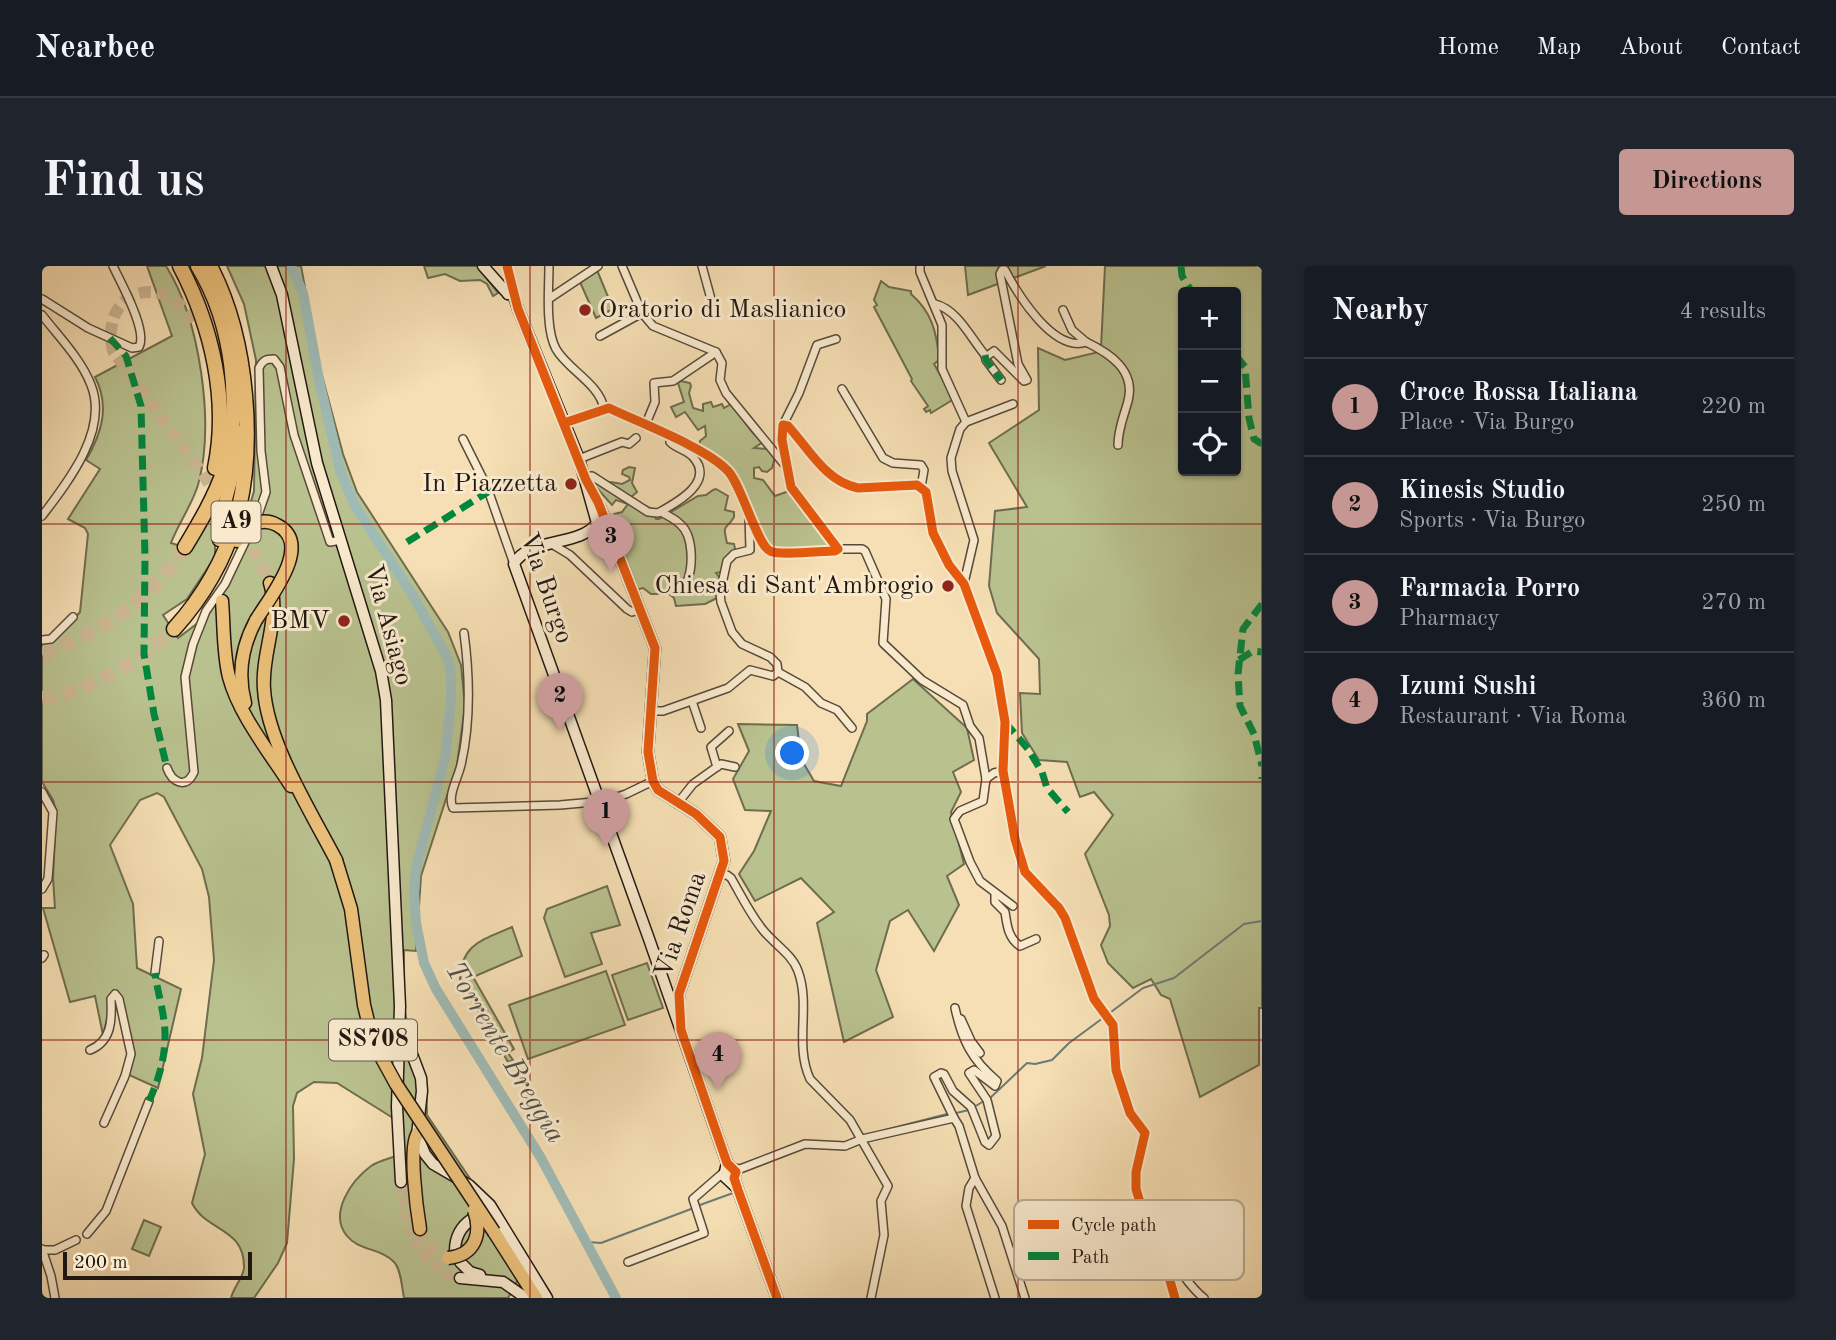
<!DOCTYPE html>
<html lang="en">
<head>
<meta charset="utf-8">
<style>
	:root { --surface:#171b24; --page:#20242c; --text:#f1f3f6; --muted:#9ea1a6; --line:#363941; --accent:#c59692 }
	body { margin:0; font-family:"Old Standard TT",serif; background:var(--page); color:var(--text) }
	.controls { position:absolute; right:21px; top:21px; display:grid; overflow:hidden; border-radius:7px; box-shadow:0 2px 5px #0004 }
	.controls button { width:63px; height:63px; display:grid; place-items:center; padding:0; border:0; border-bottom:2px solid var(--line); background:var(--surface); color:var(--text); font:35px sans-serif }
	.scale { position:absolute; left:21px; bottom:18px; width:189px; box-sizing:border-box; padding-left:7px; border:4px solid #221811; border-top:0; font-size:19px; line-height:24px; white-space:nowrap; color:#221811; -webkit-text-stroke:5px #f9eace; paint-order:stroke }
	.you { position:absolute; left:751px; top:488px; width:24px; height:24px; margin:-18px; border:5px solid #fff; border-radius:50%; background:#1a73e8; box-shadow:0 0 0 10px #1a73e833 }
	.badge { display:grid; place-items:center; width:46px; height:46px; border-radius:50%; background:var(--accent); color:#111; font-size:23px; font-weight:700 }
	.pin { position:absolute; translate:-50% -58px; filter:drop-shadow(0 2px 4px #0008) }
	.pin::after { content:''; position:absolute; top:37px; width:24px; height:21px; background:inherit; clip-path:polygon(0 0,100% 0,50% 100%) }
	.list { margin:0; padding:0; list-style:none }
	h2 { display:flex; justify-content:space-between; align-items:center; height:91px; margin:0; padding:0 28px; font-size:30px }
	h2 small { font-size:23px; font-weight:400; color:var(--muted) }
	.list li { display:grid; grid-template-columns:46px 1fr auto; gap:21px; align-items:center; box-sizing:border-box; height:98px; padding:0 28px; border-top:2px solid var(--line) }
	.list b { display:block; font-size:26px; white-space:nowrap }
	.list p { margin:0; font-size:23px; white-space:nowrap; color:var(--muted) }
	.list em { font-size:23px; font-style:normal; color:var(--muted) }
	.icon { flex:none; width:38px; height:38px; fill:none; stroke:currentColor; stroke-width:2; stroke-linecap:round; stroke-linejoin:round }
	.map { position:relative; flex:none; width:1220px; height:1032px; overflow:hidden; border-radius:7px }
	header { display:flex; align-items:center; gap:42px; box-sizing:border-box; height:98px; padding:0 35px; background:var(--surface); border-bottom:2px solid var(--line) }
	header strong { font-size:33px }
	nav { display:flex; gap:38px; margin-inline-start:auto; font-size:24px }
	.intro { display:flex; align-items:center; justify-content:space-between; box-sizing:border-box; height:168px; padding:0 42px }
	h1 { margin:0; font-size:49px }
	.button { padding:18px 32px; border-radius:7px; background:var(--accent); color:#111; font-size:24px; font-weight:700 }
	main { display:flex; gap:42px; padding:0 42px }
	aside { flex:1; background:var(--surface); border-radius:7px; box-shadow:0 2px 5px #0004 }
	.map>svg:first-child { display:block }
	.green { fill:#b9c28f; stroke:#6e6d50; stroke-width:2; fill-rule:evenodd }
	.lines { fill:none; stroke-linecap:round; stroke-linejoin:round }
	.stream { stroke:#6d7a74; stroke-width:2 }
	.river { stroke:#9fbbb6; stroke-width:10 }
	.secondary-tunnel { stroke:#ccb793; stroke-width:10; stroke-dasharray:10 5; stroke-linecap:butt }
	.primary-tunnel { stroke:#ccb793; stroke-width:12; stroke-dasharray:12 6; stroke-linecap:butt }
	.highway-tunnel { stroke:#ccb793; stroke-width:14; stroke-dasharray:14 7; stroke-linecap:butt }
	.street-casing { stroke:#574a3a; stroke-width:10 }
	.secondary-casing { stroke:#221811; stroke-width:13 }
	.primary-casing { stroke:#221811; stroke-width:15 }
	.highway-casing { stroke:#221811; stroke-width:17 }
	.street { stroke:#f9eace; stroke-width:7 }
	.secondary { stroke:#f9eace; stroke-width:10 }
	.primary { stroke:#ebc07a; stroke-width:12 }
	.highway { stroke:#ebc07a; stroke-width:14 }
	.primary-bridge-casing { stroke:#221811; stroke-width:15; stroke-linecap:butt }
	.primary-bridge { stroke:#ebc07a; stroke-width:12 }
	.quiet { stroke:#00873e; stroke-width:7; stroke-dasharray:14 7; stroke-linecap:butt }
	.cycleway-casing { stroke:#f9eace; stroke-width:13 }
	.cycleway { stroke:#e8590c; stroke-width:9 }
	.grid { fill:none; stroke:#8f2418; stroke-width:2; stroke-opacity:0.55 }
	.poi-dot { fill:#8f2418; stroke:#f9eace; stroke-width:2.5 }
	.labels { text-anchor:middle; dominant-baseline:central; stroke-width:6; stroke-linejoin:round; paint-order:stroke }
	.shield { fill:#f9eace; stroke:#62574a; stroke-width:2 }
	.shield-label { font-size:24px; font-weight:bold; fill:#221811 }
	.poi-label { font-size:26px; fill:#221811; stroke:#f9eace; text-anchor:end }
	.street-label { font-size:26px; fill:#221811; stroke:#f9eace }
	.water-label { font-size:28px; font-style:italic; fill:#4e514b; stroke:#f9eace }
	.key { fill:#f9eace; stroke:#b8ab95; stroke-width:2 }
	.key-label { font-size:19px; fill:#221811 }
</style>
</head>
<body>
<header>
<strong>Nearbee</strong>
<nav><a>Home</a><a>Map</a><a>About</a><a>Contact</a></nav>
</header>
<div class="intro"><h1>Find us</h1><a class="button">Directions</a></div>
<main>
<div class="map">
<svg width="1220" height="1032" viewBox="0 0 1220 1032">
	<rect width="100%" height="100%" fill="#f6dfb4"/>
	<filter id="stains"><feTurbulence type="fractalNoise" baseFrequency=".00286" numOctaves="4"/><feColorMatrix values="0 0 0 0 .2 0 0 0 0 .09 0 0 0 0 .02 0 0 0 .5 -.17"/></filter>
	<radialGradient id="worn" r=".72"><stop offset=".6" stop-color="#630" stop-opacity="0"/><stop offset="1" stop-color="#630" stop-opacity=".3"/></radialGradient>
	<g class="green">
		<path d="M105 0H124C158 54 173 157 156 219 150 239 136 258 129 277L145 282 188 193 173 255V291L145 333 121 349 136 372 161 353 185 319 212 225 214 94 202 38 185 0H259L278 102 301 188 315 226 406 366 419 399 423 440 415 499 379 610 374 685 362 684 361 736 367 767 384 813 385 849 485 997 466 1032H362C360 1022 359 1003 352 996 339 982 317 985 305 970 286 947 310 914 329 900 336 895 346 893 354 890L351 852 295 817 272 816 255 827 251 840 252 893 245 977 236 997 212 1032H189C191 1022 201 1012 202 1002 203 961 164 966 150 937L163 888 151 828 160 792 172 694 167 631 160 603 122 531 115 527 98 534 68 579 91 638 95 702 139 723 116 822 87 809 92 786 72 726 61 769 53 730 28 736 1 642H13L11 612 14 545 11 534 0 516V377H8L13 374 38 346 46 268 43 262 26 253 58 203 44 194C60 167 68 140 53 111L130 70Z"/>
		<polygon points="382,0 435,0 456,27 451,30 445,18 438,14 418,15 403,8 386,12"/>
		<polygon points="923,0 1004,0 926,29"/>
		<path d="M1063 0H1220V742H1217V799L1158 831 1128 733 1119 729 1109 713 1091 722 1066 697 1059 679 1068 660 1067 649 1043 588 1071 549 1052 526 1038 531 1025 496 997 494 980 467 978 427 998 428 997 393 955 347 947 320 953 245 985 241 947 177 997 144 996 82 1023 94 1057 86 1059 82ZM1141 26H1194V205H1141Z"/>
		<polygon points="555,4 571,43 554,52 538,16"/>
		<path d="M839 15 847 21 869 25V28C890 46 895 67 897 94L892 98 912 133 889 147 888 144 884 146 882 143 886 140 869 115 870 113 832 41 835 39 832 34Z"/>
		<polygon points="639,115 648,117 649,120 647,127 651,142 661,145 661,138 669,136 671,141 680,138 682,142 689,138 711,167 721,176 712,182 726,183 733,192 730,202 725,206 720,205 717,201 712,202 712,212 721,214 733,230 747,225 765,250 791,278 792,282 730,284 722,275 694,212 657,183 658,175 664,170 663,160 656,164 643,146 634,151 629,141 642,136 636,117"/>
		<path d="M587 201 593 202 590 217 595 226 589 231 588 239 596 242 602 239 610 243 614 253H617L656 230 664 229 671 224 674 223 686 230 683 244 692 246V251C684 265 680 256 685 277L692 278 693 283 680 306 674 307 677 311 675 332 663 338 634 340 632 332 627 328H609L601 322 593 324C585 304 563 267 572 248L580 246 586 238 574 234 570 239 552 219V217L560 220 569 216 580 218 588 214 587 211 580 208 581 204Z"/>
		<polygon points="871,413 925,462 932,494 911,506 919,526 909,546 922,598 905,610 917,639 892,685 866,644 848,655 834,704 851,751 802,776 775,657 792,646 759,612 713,635 697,608 712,585 729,545 703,544 691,513 707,485 696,458 755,459 759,493 772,515 799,520 825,455 825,448"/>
		<polygon points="565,620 578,659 549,667 560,698 523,711 502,652 505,643"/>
		<path d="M470 661 480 690 431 711 472 783 466 787 471 794 466 796 418 714C419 677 441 674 470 661Z"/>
		<polygon points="605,697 621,742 586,754 570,709"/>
		<polygon points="564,705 583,759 486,793 467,739"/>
		<polygon points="102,954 119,961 107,990 90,983"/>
	</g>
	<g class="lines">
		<g class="stream">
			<polyline points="1065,749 1101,722 1132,712 1202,658 1220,655"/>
			<polyline points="947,833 985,797 993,798 1010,794 1027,777 1061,752"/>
			<polyline points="932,841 942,835"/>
			<polyline points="914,847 927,844"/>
			<polyline points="843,864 905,848"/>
			<polyline points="658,939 691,927"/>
			<polyline points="546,976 559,977 649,943"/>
		</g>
		<polyline class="river" points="249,0 261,27 278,119 299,207 313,240 370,328 405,391 409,407 409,435 403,492 374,602 372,627 374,657 382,697 394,723 499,892 574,1032"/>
		<path class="secondary-tunnel" d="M359 916C363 956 373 1003 418 1012"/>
		<g class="primary-tunnel">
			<path d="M152 55C118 2 57 27 71 85L162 210 213 287 228 317"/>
			<path d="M378 963C382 979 390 988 406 992"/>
		</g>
		<g class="highway-tunnel">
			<path d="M0 388C61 365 107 337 143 281"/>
			<path d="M0 432C51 425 95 397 132 363"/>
		</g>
		<defs>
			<g id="street">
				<polyline points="465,0 471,27"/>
				<path d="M507 0C507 22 503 63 514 83 526 104 558 118 562 143"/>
				<polyline points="580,0 600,47 611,60 674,86 680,97 678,114 684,127 742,198"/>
				<polyline points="660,0 672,44"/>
				<polyline points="878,0 878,6 900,59 900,103 924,156 918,163 909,192 910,205 932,274 922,317"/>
				<polyline points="508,32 556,0"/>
				<path d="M0 33 46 62 90 82 97 81C106 65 79 17 71 0"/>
				<path d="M893 38C916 44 928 71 943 89L945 90 952 85 982 115 985 114 976 98 958 8 960 4H963C976 29 1012 87 1044 76L1030 64 1021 44"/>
				<path d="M0 49C17 71 39 93 49 119 67 164 26 216 0 250"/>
				<polyline points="558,70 600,47"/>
				<path d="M1044 76C1067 87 1094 104 1086 135 1082 150 1076 163 1076 179"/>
				<polyline points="943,89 944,94 959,114"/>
				<polyline points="800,123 841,192 851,197 879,199 882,204 879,221"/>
				<polyline points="924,156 971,138"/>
				<path d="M522 157 567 142C598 157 665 182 686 205 700 220 715 279 728 285 737 290 780 285 793 285L796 283 749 221 740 174 741 159 746 160C767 183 784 216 816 222L875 219 884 226 891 267 907 299 922 318 955 408 963 456 961 505 973 573 983 606 1017 642 1023 652 1052 733 1071 759 1074 804 1088 847 1103 867 1094 906V923L1099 940 1120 987 1133 1032"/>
				<polyline points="741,159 757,127 775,79 794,73"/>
				<polyline points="603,160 613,136 612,117 631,115 674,86"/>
				<polyline points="421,173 445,221 472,298"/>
				<polyline points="537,193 580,176 587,178 594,172"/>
				<path d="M543 211 550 210 606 246 616 247C634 237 674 216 651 191 645 184 635 183 628 176L629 172"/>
				<path d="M619 246C625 249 633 253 638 258 652 270 651 301 645 316L648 319 656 320"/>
				<polyline points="508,277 528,289 585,343 590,346 597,344"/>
				<polyline points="796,283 820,283 823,285 844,333 841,377 880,414 921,439 928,460 937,472 944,513"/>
				<path d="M422 367C428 412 429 455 419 499 416 512 405 530 411 542L518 539 563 535 584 528 611 515"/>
				<polyline points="0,374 9,373 31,351"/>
				<polyline points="736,406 763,421 779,437 795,444 810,462"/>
				<polyline points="650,435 659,462"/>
				<polyline points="610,445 621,445 686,422 708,404 731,410 736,406 735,398 728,391 700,378 690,366 679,336 678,327 685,295 692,288 708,284 707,249"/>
				<polyline points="675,501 669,481 687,465"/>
				<path d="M125 502C130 516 144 524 152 506L143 411 151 378 164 345 183 318 216 249 224 226 219 185 217 102C221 94 224 93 232 93L238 101 252 169 288 276 299 274"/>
				<polyline points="961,505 952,507 944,513 941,535 918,545 912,553 928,596 938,615 971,640"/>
				<polyline points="0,526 11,546 6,613 0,623"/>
				<polyline points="635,538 651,518 679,498 693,501"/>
				<path d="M678 609H685L689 612C699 629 708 648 721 664 732 678 750 688 756 705 769 740 752 778 768 813L808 854 846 920 839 935 842 969 829 1032"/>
				<path d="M953 628V636L963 646C965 659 966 672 978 680L994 673"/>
				<polyline points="0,692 2,689"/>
				<polyline points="113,707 117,675"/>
				<polyline points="916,752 919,753 929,775 938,787"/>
				<path d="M48 784C70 775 70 754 69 733L73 728 77 733 89 788 83 810 62 857"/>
				<path d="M912 852 892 811 899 807 902 808 911 825 929 841 943 876 947 879 954 870 945 834 927 807 932 804 953 820 955 815C929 793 920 774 913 742"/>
				<polyline points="691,902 698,903 763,878 803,880 820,873 912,852 917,860 933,912 960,960 983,1032"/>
				<polyline points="933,912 927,922 924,940 953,1032"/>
				<polyline points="45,968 64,945 107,835"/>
				<polyline points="0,983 9,1010 13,1032"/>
				<polyline points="2,984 13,984 34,974"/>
				<path d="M1120 987C1135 994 1144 1019 1162 1032"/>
				<polyline points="586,996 662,967 651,933 682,906"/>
			</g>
			<g id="secondary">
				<polyline points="229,0 240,29 275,197 339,405 344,434 358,740 355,841 359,916"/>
				<polyline points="441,0 466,28"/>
				<path d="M466 28 471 27 476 43 537 193 555 257C539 281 486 271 472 298L607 673 685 897 694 906 692 912 696 924 735 1032"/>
				<polyline points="558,241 613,382 606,486 611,515 616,524 654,548 678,571 682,595 637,728 637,747"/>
				<polyline points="363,763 365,775 379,812 380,825 375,869 383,888 391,898 427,919 448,939 505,1032"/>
				<polyline points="685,897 682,910 695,922"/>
				<path d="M413 985C413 971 418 961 430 953"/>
				<polyline points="418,996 428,1006 438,1009"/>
				<polyline points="418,1012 461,1016 484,1032"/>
			</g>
			<g id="primary">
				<polyline points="177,274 179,252 194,196 197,166"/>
				<polyline points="195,275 204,262"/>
				<path d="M228 317C239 352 219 387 222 423 225 476 269 546 294 594"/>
				<path d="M180 335C182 360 181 387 187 411 197 449 228 487 249 520"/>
				<path d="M203 437C195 407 200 380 214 354"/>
				<path d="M376 867C366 879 375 945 378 963"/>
				<polyline points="452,966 494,1032"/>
			</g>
			<g id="highway">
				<path d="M138 0C170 61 187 134 173 202"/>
				<path d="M143 281C158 256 173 231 182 204 201 140 191 57 156 0"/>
				<path d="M132 363C194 294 211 220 203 129 199 84 189 40 168 0"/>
			</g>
		</defs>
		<use href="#street" class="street-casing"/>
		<use href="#secondary" class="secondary-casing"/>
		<use href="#primary" class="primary-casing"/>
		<use href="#highway" class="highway-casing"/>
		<use href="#street" class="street"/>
		<use href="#secondary" class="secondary"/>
		<use href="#primary" class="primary"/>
		<use href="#highway" class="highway"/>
		<defs>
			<g id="primary-bridge">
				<path d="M204 262C213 256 224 253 235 259 272 278 228 331 214 354"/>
				<polyline points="294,594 309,643 322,739 331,776 354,818 452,966"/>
				<path d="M406 992C434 989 440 967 432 944"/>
			</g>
		</defs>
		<use href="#primary-bridge" class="primary-bridge-casing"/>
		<use href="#primary-bridge" class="primary-bridge"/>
		<g class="quiet">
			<polyline points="1139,0 1140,10 1150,26"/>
			<polyline points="68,72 84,90 99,140 103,291 102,388 112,448 125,502"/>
			<polyline points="943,89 944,94 959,114"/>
			<polyline points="1194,90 1203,101 1207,152 1212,173 1220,178"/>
			<polyline points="365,276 446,226"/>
			<polyline points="1220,338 1201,363 1196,408 1198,440 1212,468 1220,500"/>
			<polyline points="1197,394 1211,385 1220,386"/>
			<polyline points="963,456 986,483 1000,506 1005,522 1026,546"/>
			<polyline points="1220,511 1220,513"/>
			<path d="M107 835C118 811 126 783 122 755 120 739 115 723 113 707"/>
		</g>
		<defs>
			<g id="cycleway">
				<polyline points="465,0 476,43 544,214 556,236 613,382 606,486 611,515 616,524 654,548 678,571 682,595 637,728 639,764 685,897 694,906 692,912 696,924 735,1032"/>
				<path d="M522 157 567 142C598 157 665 182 686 205 700 220 715 279 728 285 737 290 780 285 793 285L796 283 749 221 740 174 741 159 746 160C767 183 784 216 816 222L875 219 884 226 891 267 907 299 922 318 955 408 963 456 961 505 973 573 983 606 1017 642 1023 652 1052 733 1071 759 1074 804 1088 847 1103 867 1094 906V923L1099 940 1120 987 1133 1032"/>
			</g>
		</defs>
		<use href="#cycleway" class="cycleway-casing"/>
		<use href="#cycleway" class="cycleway"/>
	</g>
	<path class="grid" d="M244 0V1032M488 0V1032M732 0V1032M976 0V1032M0 258H1220M0 516H1220M0 774H1220"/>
	<g class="poi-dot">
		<circle cx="543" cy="44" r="7"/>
		<circle cx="529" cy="218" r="7"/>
		<circle cx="906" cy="320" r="7"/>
		<circle cx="302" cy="355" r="7"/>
	</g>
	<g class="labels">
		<g class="shield">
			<rect x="169.5" y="235.5" width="49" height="41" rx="5"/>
			<rect x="287" y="753.5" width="88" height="41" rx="5"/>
		</g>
		<g class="shield-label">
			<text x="194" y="256">A9</text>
			<text x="331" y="774">SS708</text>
		</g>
		<g class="poi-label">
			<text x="557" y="44" text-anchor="start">Oratorio di Maslianico</text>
			<text x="515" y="218">In Piazzetta</text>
			<text x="892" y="320">Chiesa di Sant'Ambrogio</text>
			<text x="288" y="355">BMV</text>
		</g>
		<g class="street-label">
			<text transform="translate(504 322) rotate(71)">Via Burgo</text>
			<text transform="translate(346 359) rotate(75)">Via Asiago</text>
			<text transform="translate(639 659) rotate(-71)">Via Roma</text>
		</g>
		<g class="water-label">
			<text transform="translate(462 787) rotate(59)">Torrente Breggia</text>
		</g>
	</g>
	<rect x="972" y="934" width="230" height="80" rx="10" class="key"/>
	<rect x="986" y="954" width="31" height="9" fill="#e8590c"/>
	<rect x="986" y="986" width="31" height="8" fill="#00873e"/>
	<g class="key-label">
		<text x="1029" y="965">Cycle path</text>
		<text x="1029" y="997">Path</text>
	</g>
	<rect width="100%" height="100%" filter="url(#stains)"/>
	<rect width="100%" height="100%" fill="url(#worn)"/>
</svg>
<div class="controls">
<button>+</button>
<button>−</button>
<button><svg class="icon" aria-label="locate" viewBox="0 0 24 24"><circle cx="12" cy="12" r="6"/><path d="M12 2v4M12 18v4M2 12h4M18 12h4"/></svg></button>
</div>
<div class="scale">200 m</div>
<div class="you"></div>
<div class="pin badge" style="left:564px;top:581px">1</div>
<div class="pin badge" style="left:518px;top:465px">2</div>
<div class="pin badge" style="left:569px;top:306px">3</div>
<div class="pin badge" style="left:676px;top:824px">4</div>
</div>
<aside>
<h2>Nearby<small>4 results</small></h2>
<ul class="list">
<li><span class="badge">1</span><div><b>Croce Rossa Italiana</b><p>Place · Via Burgo</p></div><em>220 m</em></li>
<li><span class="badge">2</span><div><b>Kinesis Studio</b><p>Sports · Via Burgo</p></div><em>250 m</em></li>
<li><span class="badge">3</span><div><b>Farmacia Porro</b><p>Pharmacy</p></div><em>270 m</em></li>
<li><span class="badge">4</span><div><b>Izumi Sushi</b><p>Restaurant · Via Roma</p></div><em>360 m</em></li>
</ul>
</aside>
</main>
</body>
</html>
